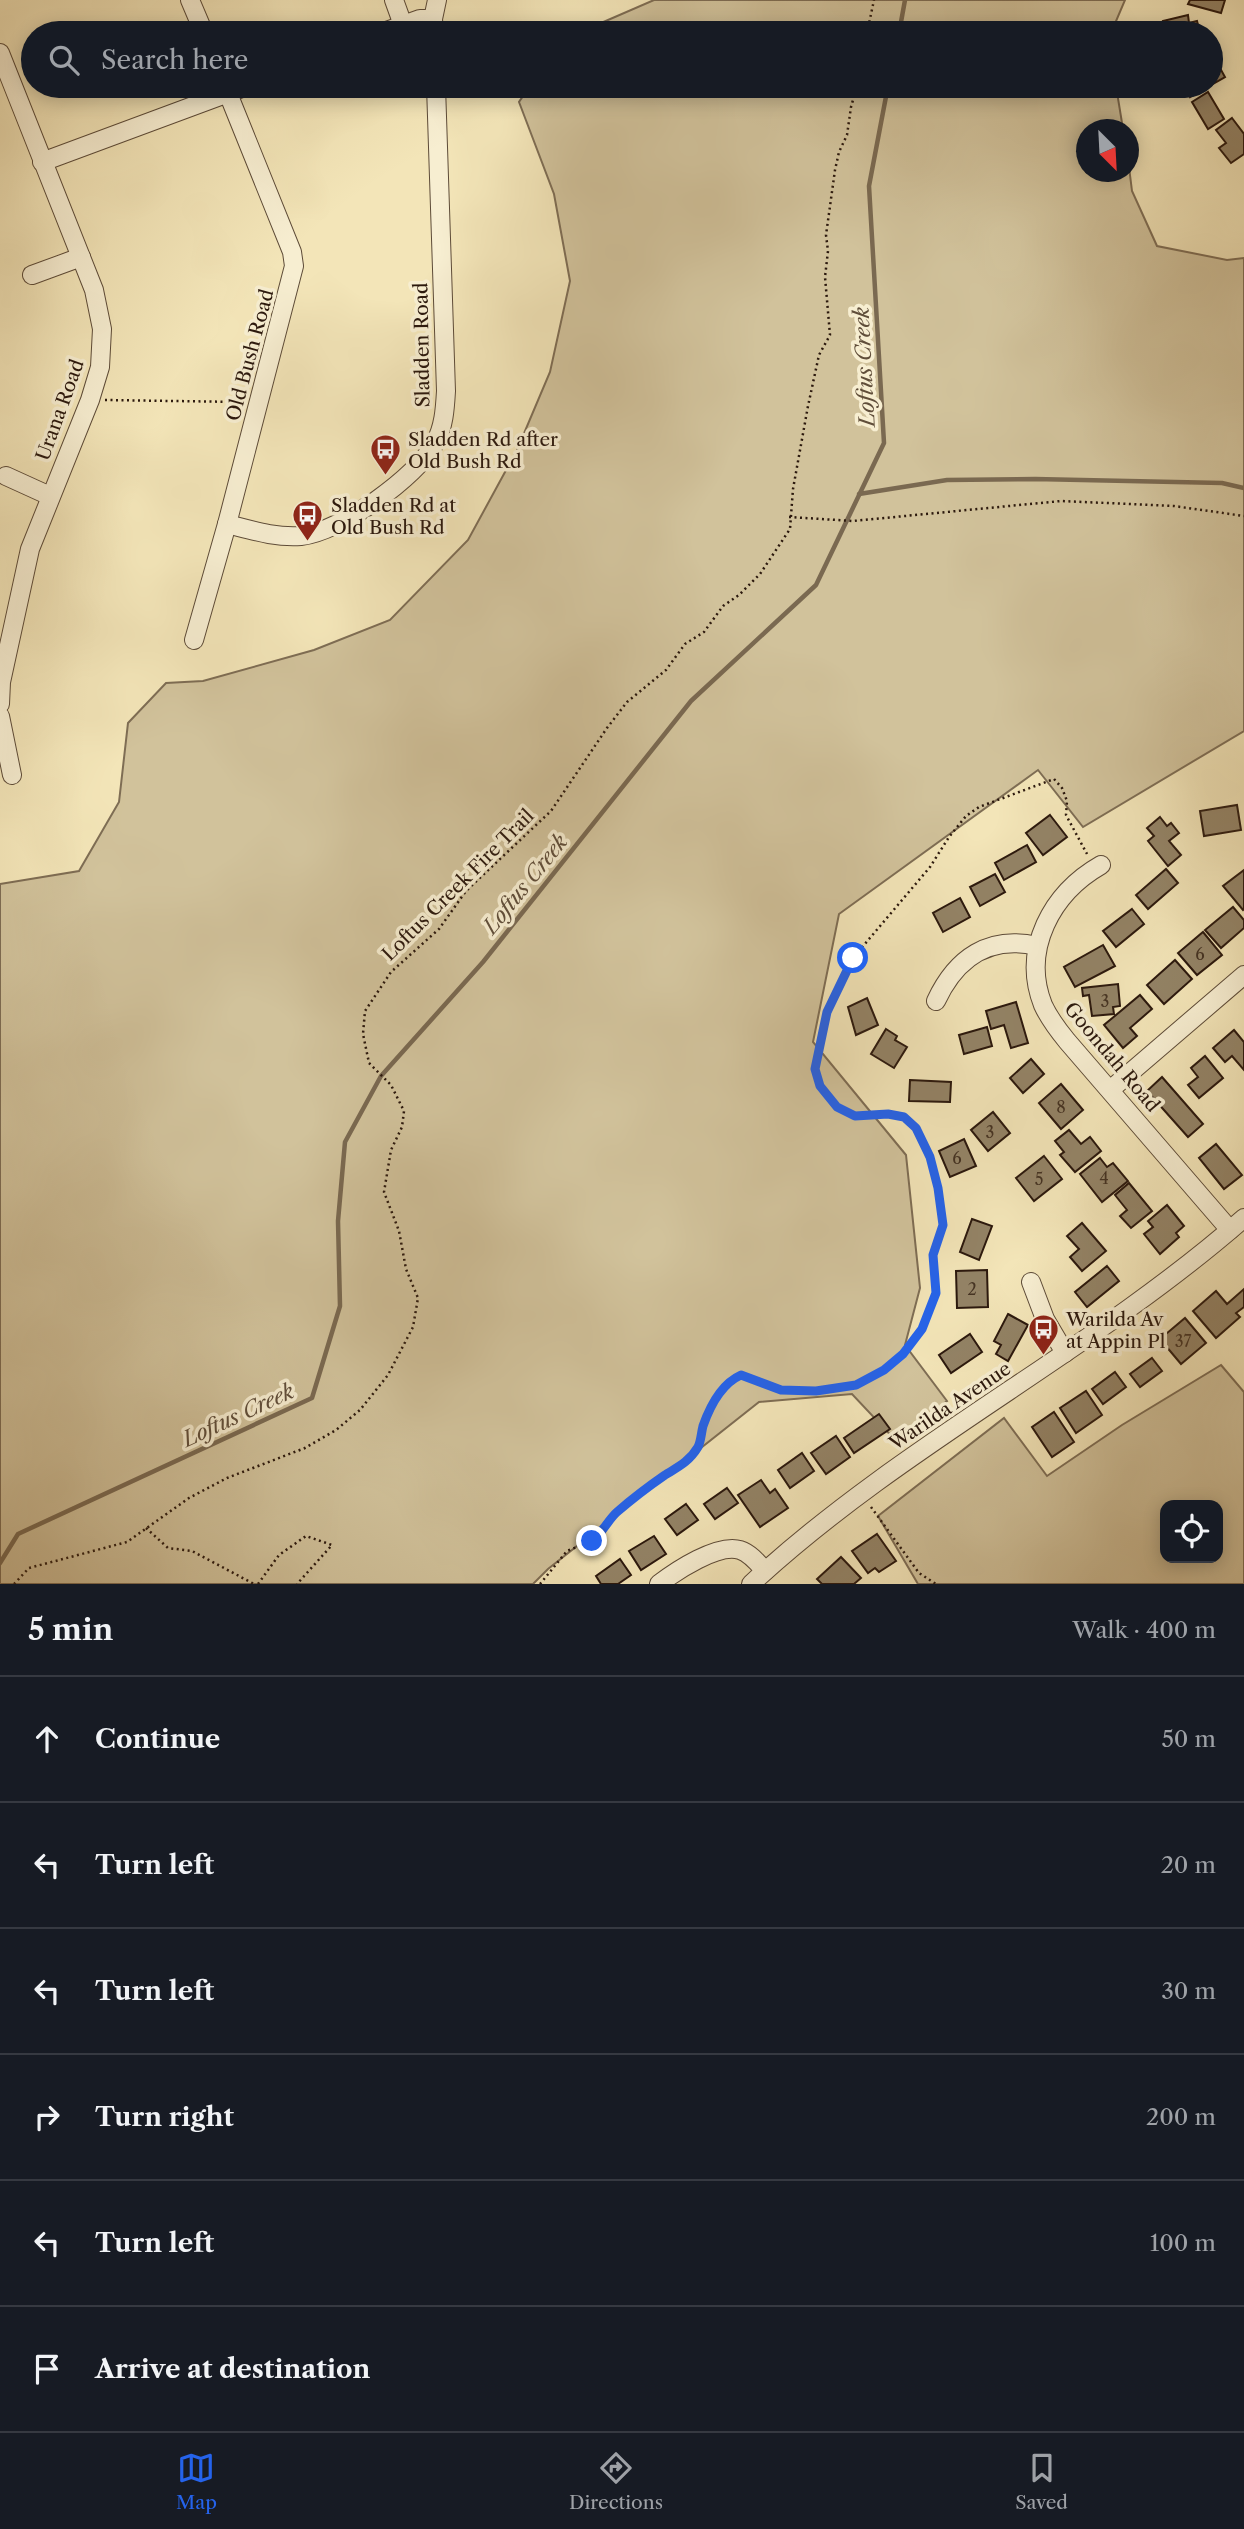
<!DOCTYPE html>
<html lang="en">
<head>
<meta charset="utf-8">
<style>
	:root { --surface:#171b24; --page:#20242c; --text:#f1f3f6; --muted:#9ea1a6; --line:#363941; --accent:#2563eb }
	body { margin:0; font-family:"Libre Caslon Text",serif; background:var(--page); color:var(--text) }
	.controls { position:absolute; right:21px; bottom:21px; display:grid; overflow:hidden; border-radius:14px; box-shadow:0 4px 18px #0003 }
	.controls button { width:63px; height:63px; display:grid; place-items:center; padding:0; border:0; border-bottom:2px solid var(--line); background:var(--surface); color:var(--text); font:35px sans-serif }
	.compass { position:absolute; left:1076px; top:119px; width:63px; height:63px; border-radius:50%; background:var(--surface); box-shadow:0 4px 18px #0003; rotate:156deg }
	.stop { position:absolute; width:21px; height:21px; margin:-16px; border:5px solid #2563eb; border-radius:50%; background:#fff }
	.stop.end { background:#2563eb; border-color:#fff; box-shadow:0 2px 7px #0008 }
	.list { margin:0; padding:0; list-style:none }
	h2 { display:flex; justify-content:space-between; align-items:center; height:91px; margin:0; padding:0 28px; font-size:30px }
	h2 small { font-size:23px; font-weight:400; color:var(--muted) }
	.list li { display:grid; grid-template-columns:46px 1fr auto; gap:21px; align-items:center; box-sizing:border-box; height:126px; padding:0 28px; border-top:2px solid var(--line) }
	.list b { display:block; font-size:26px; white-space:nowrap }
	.list em { font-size:23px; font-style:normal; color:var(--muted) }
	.icon { flex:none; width:38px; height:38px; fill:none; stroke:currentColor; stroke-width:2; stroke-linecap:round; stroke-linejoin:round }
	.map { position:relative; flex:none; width:1244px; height:1584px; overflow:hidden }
	.search { position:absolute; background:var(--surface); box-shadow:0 4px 18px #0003; left:21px; right:21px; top:21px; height:77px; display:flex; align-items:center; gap:18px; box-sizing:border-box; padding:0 24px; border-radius:38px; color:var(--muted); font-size:26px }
	.sheet { height:847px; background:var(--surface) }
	nav { display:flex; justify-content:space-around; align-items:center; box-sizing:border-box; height:98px; border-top:2px solid var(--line); background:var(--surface); font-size:19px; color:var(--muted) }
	nav a { display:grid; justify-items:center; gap:4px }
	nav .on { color:var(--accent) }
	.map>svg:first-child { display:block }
	.green { fill:#d1c29b; stroke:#7e6d54; stroke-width:2; fill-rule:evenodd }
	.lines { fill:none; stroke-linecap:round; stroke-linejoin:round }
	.stream { stroke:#7a6951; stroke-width:4.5 }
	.building { fill:#938366; stroke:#2b180d; stroke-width:2 }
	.street-casing { stroke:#5d4b38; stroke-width:20 }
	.path { stroke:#2b180d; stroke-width:2.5; stroke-dasharray:2 3.5; stroke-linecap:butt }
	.street { stroke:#f7eed1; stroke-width:18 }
	.route { stroke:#2563eb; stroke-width:9 }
	.labels { text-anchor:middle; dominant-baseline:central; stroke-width:7; stroke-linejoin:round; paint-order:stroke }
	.number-label { font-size:16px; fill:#453323 }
	.street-label { font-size:19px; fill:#2b180d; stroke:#f7eed1 }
	.poi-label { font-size:19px; fill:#2b180d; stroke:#f7eed1; text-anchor:start }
	.water-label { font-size:21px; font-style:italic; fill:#604e3a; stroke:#f7eed1 }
</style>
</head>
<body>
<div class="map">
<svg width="1244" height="1584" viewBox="0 0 1244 1584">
	<rect width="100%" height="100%" fill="#f3e5b8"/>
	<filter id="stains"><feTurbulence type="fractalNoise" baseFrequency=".00286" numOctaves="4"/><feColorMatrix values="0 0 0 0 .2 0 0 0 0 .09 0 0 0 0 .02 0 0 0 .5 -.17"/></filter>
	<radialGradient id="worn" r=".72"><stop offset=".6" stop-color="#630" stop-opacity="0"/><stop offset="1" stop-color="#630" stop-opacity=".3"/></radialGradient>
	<g class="green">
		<polygon points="654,0 1125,0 1111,33 578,33"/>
		<polygon points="530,86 1116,86 1123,129 1086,130 1086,172 1128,172 1129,167 1132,191 1157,246 1227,260 1244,258 1244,731 1083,827 1038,770 839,914 813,1042 906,1155 920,1288 905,1345 947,1401 897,1442 852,1394 759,1402 548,1569 533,1584 0,1584 0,884 79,871 119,802 128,723 166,683 203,681 314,650 390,620 468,540 517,450 550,372 570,281 554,194 519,102"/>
		<path d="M1221 1365 1244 1392V1584H918L878 1516 1004 1418 1047 1476 1122 1425ZM1165 1505H1218V1558H1165Z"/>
	</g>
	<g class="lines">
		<g class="stream">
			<polyline points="899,33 905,0"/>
			<polyline points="859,494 947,480 1035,479 1222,483 1244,488"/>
			<polyline points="0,1563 18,1534 312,1398 340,1306 338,1221 345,1142 381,1076 483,962 691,701 816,585 884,443 869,186 888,86"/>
		</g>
	</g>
	<g class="building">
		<polygon points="1190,0 1225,0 1221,13 1188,4"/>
		<polygon points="1188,15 1189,23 1197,21 1200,33 1166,33 1163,21"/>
		<polygon points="1215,59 1225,77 1211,85 1211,61"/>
		<polygon points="1184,86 1209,86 1190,97"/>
		<polygon points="1208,92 1224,119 1208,129 1192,102"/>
		<polygon points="1232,118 1244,134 1244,154 1231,163 1219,148 1226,143 1216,130"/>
		<polygon points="1237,805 1241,830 1204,836 1200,811"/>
		<polygon points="1050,815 1067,837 1043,855 1026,833"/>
		<polygon points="1160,817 1167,826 1171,823 1179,833 1169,841 1181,855 1168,866 1148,841 1154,836 1147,828"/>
		<polygon points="1027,845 1036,862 1004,880 995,863"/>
		<polygon points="1166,869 1178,883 1148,909 1136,895"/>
		<polygon points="1244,870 1244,909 1243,910 1223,886"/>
		<polygon points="995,874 1005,892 980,906 970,887"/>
		<polygon points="960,898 970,917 943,932 933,913"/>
		<polygon points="1233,907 1244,920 1244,928 1221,948 1205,930"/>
		<polygon points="1132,909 1144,924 1116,947 1103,931"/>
		<polygon points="1203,932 1222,955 1197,975 1178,953"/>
		<polygon points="1103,945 1115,966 1075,987 1064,967"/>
		<polygon points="1175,960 1192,979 1164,1004 1147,985"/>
		<polygon points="1118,984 1120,1006 1113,1007 1114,1014 1092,1016 1089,995 1083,996 1082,988"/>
		<polygon points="1140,995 1152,1009 1130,1028 1137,1036 1123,1048 1104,1025"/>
		<polygon points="867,998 878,1025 856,1035 848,1007"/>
		<polygon points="1016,1002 1028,1043 1011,1048 1004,1025 991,1029 986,1011"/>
		<polygon points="987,1027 992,1046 964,1054 959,1035"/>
		<polygon points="886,1029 897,1036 895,1040 907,1047 894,1068 871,1054"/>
		<polygon points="1234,1030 1244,1042 1244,1070 1232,1056 1225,1062 1213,1048"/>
		<polygon points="1205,1056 1223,1078 1199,1098 1188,1085 1198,1077 1191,1068"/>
		<polygon points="1031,1059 1044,1074 1023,1093 1010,1078"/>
		<polygon points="1162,1077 1203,1124 1188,1137 1147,1091"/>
		<polygon points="910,1080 951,1082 950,1102 909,1101"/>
		<polygon points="1061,1084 1083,1110 1061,1129 1039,1103"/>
		<polygon points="993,1112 1010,1133 988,1151 971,1130"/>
		<polygon points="1069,1130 1081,1144 1090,1137 1101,1151 1075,1172 1060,1155 1064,1152 1055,1141"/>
		<polygon points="964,1139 976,1166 950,1177 939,1151"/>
		<polygon points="1216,1144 1242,1175 1224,1189 1199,1158"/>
		<polygon points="1044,1156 1062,1179 1034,1201 1016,1178"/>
		<polygon points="1100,1158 1107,1167 1113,1163 1128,1181 1102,1202 1080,1174"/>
		<polygon points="1129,1183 1152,1211 1131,1228 1120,1216 1127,1210 1115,1195"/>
		<polygon points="1167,1205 1184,1226 1176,1233 1179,1237 1160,1254 1144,1234 1153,1227 1148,1221"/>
		<polygon points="972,1219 992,1226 979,1260 960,1252"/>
		<polygon points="1082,1223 1106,1251 1082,1271 1070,1257 1079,1249 1067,1236"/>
		<polygon points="1107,1266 1119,1281 1087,1307 1075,1292"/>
		<polygon points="987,1270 988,1307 957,1308 956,1271"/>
		<polygon points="1244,1289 1244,1307 1236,1313 1240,1317 1216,1338 1193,1311 1216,1291 1227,1304"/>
		<polygon points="1008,1314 1028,1325 1008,1361 996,1354 1001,1345 994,1341"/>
		<polygon points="1185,1318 1206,1343 1181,1364 1160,1339"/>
		<polygon points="970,1334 982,1352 951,1373 939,1355"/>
		<polygon points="1152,1358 1162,1371 1140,1387 1130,1374"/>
		<polygon points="1115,1372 1126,1387 1103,1404 1092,1389"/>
		<polygon points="1086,1391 1102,1415 1076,1433 1060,1408"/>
		<polygon points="1054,1412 1074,1442 1052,1457 1032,1427"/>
		<polygon points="879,1414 890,1429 854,1453 844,1438"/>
		<polygon points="836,1436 850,1457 826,1474 811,1453"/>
		<polygon points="802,1453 814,1471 790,1488 778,1470"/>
		<polygon points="761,1480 770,1493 775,1489 788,1508 760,1527 738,1495"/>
		<polygon points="727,1488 738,1503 715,1519 704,1504"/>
		<polygon points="686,1504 698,1520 677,1535 665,1519"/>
		<polygon points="877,1534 896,1561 879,1572 875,1568 868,1573 852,1551"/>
		<polygon points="654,1536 666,1554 641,1570 629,1551"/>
		<polygon points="841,1557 861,1578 854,1584 822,1584 817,1579"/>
		<polygon points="620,1559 631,1575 618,1584 601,1584 596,1576"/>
	</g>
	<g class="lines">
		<defs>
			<g id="street">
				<polyline points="190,0 204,33"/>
				<polyline points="394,0 403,25"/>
				<polyline points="381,33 420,19 433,19"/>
				<polyline points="434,33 433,19 437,0"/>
				<polyline points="0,53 94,290 102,329 100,367 90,400 30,549 1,682 0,704"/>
				<polyline points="42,162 247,86"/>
				<polyline points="32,275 81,257"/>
				<polyline points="6,476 50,496"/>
				<path d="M227 524C251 530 276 538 301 536 340 532 417 477 435 443 444 427 445 408 446 391L436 86"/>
				<polyline points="194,640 227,524 294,266 292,252 225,86"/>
				<polyline points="0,716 12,775"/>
				<path d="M1101 865C1052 893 1021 949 1043 1005 1049 1018 1058 1030 1067 1041L1230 1230"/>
				<path d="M936 1001C956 958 989 935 1037 946"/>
				<polyline points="1110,1090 1244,975"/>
				<polyline points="1031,1282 1045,1319 1065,1353"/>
				<path d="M659 1584C676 1571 718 1543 740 1550 750 1553 758 1563 765 1571"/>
				<path d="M751 1584C902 1444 1090 1353 1244 1218"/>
			</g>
		</defs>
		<use href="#street" class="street-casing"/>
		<g class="path">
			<polyline points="867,33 874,0"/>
			<polyline points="105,400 242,402"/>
			<polyline points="789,517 853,521 1061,501 1174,506 1244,516"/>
			<polyline points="871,1507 919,1573 936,1584"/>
			<polyline points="146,1528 168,1548 192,1551 254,1584"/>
			<polyline points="14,1584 29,1568 127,1542 189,1498 227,1478 305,1448 336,1430 360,1410 388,1375 413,1327 418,1298 406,1269 399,1231 384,1192 391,1150 402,1127 404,1111 391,1085 369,1063 363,1034 365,1011 391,972 439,929 466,891 551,811 607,728 627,702 666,670 685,644 704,632 723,606 739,595 760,574 790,529 793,489 808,406 819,355 830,335 825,277 828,251 826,235 835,170 839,152 847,135 851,107 857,86"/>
			<polyline points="258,1584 279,1555 306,1536 332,1545 297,1584"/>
			<polyline points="540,1584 567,1551 592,1541 599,1535 613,1515 665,1475 681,1467 693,1455 700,1444 708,1413 719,1392 731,1380 741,1375 781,1390 816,1391 856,1385 884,1370 903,1354 922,1329 936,1293 933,1255 943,1225 938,1188 930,1157 916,1128 904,1117 888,1114 855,1116 837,1107 820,1086 815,1069 827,1012 853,958 930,867 949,837 966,816 979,807 1054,779 1062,788 1067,801 1066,815 1087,854"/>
		</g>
		<use href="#street" class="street"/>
	</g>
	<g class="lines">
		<path class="route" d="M592 1541C603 1532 608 1520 617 1512 632 1499 649 1486 665 1475 678 1467 689 1462 698 1447 701 1441 701 1434 703 1426 710 1406 721 1384 741 1375L781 1390 816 1391 856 1385 884 1370 903 1354 922 1329 936 1293 933 1255 943 1225 938 1188 930 1157 916 1128 904 1117 888 1114 855 1116 837 1107 820 1086 815 1069 827 1012 853 958"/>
	</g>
	<defs>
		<symbol id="bus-pin" viewBox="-11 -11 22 30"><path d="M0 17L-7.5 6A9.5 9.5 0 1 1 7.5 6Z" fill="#8f2418" stroke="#f7eed1"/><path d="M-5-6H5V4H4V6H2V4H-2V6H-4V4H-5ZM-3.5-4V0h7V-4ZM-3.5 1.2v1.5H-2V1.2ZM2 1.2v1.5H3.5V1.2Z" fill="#fff"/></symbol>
	</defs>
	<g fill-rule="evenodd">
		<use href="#bus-pin" x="368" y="432" width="35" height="47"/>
		<use href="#bus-pin" x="290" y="498" width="35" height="47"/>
		<use href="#bus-pin" x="1026" y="1312" width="35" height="47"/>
	</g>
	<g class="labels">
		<g class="number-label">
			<text x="1200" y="954">6</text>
			<text x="1105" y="1001">3</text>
			<text x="1061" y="1107">8</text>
			<text x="990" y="1132">3</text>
			<text x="957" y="1158">6</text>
			<text x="1104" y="1178">4</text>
			<text x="1039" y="1179">5</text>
			<text x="972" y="1289">2</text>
			<text x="1183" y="1341">37</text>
		</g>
		<g class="street-label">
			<text transform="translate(422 345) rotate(-91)">Sladden Road</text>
			<text transform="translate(250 355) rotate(-75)">Old Bush Road</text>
			<text transform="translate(60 410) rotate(-70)">Urana Road</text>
			<text transform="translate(458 885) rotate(-45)">Loftus Creek Fire Trail</text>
			<text transform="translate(1112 1057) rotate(50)">Goondah Road</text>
			<text transform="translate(950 1406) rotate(-34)">Warilda Avenue</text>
		</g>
		<g class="poi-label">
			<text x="408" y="439">Sladden Rd after<tspan x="408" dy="22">Old Bush Rd</tspan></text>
			<text x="331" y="505">Sladden Rd at<tspan x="331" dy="22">Old Bush Rd</tspan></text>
			<text x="1066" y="1319">Warilda Av<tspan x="1066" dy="22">at Appin Pl</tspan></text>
		</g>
		<g class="water-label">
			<text transform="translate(864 367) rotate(-93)">Loftus Creek</text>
			<text transform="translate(525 884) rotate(-51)">Loftus Creek</text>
			<text transform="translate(238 1415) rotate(-25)">Loftus Creek</text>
		</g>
	</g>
	<rect width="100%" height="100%" filter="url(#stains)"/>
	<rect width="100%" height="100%" fill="url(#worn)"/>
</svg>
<div class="controls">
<button><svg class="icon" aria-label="locate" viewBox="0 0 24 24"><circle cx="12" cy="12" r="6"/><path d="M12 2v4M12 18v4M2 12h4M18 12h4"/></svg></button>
</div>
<svg class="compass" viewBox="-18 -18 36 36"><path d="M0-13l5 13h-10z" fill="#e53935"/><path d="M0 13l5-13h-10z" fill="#9ea1a6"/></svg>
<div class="stop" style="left:853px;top:958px"></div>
<div class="stop end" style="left:592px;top:1541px"></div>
<div class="search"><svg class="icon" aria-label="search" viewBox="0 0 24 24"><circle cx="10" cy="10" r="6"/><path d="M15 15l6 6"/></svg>Search here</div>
</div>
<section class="sheet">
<h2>5 min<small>Walk · 400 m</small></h2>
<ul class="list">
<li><svg class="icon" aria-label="ahead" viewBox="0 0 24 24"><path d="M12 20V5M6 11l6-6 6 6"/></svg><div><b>Continue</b></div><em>50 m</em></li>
<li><svg class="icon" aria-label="left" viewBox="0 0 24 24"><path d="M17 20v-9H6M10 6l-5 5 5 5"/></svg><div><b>Turn left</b></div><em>20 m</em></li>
<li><svg class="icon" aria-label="left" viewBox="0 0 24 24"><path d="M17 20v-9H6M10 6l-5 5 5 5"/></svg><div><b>Turn left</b></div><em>30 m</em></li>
<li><svg class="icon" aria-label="right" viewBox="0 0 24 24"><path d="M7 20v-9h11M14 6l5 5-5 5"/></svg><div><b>Turn right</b></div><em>200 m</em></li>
<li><svg class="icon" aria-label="left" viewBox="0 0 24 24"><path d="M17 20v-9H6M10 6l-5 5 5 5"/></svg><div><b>Turn left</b></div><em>100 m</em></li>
<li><svg class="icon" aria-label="arrive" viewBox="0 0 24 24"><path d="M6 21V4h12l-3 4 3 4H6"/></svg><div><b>Arrive at destination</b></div></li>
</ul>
</section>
<nav>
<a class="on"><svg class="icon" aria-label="map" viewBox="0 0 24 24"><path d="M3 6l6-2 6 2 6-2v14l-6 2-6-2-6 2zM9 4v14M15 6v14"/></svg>Map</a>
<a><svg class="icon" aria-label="directions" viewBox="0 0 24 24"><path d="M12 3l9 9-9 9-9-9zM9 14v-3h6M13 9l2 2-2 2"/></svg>Directions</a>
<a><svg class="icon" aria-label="saved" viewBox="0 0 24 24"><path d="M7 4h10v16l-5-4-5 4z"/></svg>Saved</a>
</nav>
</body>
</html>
